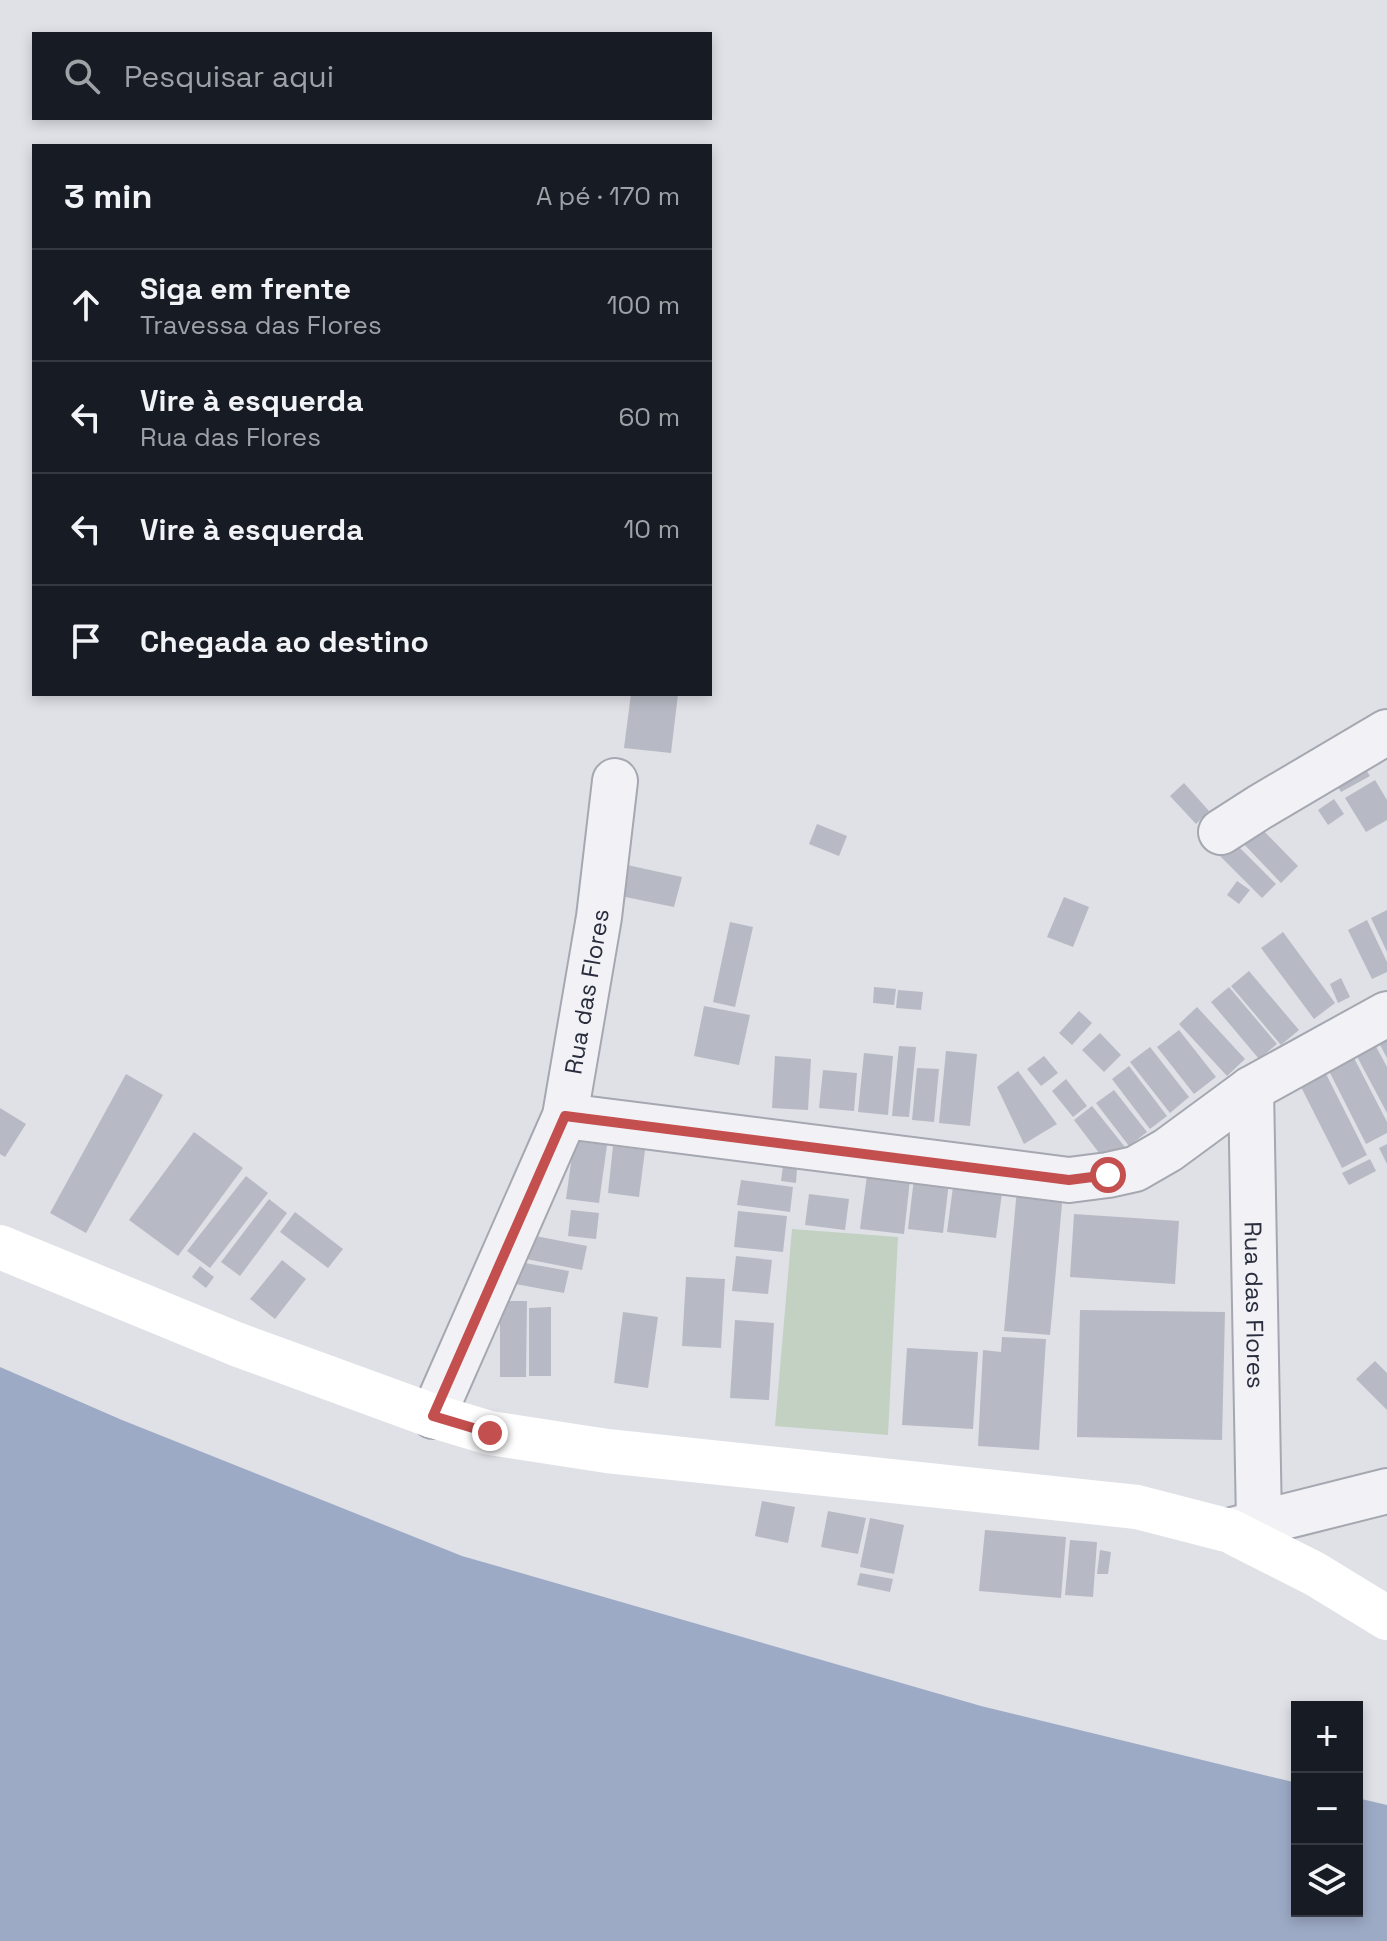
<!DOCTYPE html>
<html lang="pt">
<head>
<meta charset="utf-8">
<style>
	:root { --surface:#171b24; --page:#20242c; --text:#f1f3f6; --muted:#9ea1a6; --line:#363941 }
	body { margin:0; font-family:"Space Grotesk",sans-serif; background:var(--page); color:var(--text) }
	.controls { position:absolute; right:24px; bottom:24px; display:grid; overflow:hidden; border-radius:0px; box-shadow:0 4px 12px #0003 }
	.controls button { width:72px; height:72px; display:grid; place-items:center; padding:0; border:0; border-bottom:2px solid var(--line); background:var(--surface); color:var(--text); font:40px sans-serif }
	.stop { position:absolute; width:24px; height:24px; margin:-18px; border:6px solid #c34f4e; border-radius:50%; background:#fff }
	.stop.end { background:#c34f4e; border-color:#fff; box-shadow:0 2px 8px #0008 }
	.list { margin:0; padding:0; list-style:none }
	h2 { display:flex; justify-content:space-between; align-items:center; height:104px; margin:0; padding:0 32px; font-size:34px }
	h2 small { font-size:26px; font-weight:400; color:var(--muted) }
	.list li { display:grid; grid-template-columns:52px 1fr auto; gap:24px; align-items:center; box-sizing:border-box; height:112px; padding:0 32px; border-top:2px solid var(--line) }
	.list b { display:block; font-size:30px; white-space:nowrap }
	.list p { margin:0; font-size:26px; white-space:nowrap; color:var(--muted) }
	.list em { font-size:26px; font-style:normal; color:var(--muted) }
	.icon { flex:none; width:44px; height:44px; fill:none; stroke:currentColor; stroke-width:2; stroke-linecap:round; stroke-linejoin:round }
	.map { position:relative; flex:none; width:1387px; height:1941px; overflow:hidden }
	.search { position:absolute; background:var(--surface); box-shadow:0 4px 12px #0003; left:32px; top:32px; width:680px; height:88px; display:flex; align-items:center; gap:20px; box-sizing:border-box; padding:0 28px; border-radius:0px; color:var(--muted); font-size:30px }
	.panel { position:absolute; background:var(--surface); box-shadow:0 4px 12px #0003; left:32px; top:144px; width:680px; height:552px; border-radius:0px }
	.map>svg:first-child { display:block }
	.green { fill:#c2d1c1 }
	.water { fill:#9daac5 }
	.building { fill:#b7bac4 }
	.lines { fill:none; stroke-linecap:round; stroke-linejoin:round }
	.street-casing { stroke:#a5a7b1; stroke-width:48 }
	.street { stroke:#f2f2f6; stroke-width:44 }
	.secondary { stroke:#fff; stroke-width:44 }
	.route { stroke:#c34f4e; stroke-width:10 }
	.labels { text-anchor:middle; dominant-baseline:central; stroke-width:6; stroke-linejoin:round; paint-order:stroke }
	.street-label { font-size:24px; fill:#292d3d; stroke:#eff0f5 }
</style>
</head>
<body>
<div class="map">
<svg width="1387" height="1941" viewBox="0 0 1387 1941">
	<rect width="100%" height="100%" fill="#dfe1e7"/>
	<polygon class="green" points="792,1229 898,1237 888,1435 775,1426"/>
	<polygon class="water" points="0,1367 122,1420 462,1556 981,1706 1297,1783 1297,1911 1357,1911 1357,1798 1387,1805 1387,1941 0,1941"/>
	<g class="building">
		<polygon points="631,694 678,694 671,753 624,748"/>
		<polygon points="1361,762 1370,776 1341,792 1333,778"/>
		<polygon points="1375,780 1387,800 1387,820 1366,832 1345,798"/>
		<polygon points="1184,783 1209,811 1196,824 1170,796"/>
		<polygon points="1334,799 1344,814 1328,825 1318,810"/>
		<polygon points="1256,823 1298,866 1281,883 1239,839"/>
		<polygon points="817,824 847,836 839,856 809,844"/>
		<polygon points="1234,842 1276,884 1262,898 1220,856"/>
		<polygon points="618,863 682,877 674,907 611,894"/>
		<polygon points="1237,881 1250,890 1239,904 1227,895"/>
		<polygon points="1064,897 1089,907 1073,947 1047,937"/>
		<polygon points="1387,910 1387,952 1371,918"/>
		<polygon points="1367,920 1387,962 1387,972 1372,979 1348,930"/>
		<polygon points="730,922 753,927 735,1007 713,1002"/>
		<polygon points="1283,932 1335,1003 1314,1019 1261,948"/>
		<polygon points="1249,971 1299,1030 1281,1045 1231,986"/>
		<polygon points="1341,978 1350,997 1338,1003 1330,984"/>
		<polygon points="874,987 896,989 894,1005 873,1003"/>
		<polygon points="1229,987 1277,1044 1259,1059 1211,1002"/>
		<polygon points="898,990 923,992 921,1010 896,1008"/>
		<polygon points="704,1006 750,1015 739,1065 694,1056"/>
		<polygon points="1197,1007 1245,1059 1227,1076 1179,1024"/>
		<polygon points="1079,1011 1092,1023 1072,1045 1059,1033"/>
		<polygon points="1179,1030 1216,1077 1194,1094 1157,1047"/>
		<polygon points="1100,1033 1121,1055 1104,1072 1082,1050"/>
		<polygon points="1372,1039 1387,1067 1387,1113 1353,1049"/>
		<polygon points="1387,1039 1387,1058 1379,1043"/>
		<polygon points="899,1046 916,1047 909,1117 892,1116"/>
		<polygon points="1150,1047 1189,1097 1170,1113 1130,1062"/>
		<polygon points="946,1051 977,1054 970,1126 939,1123"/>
		<polygon points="864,1053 893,1056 888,1115 858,1112"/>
		<polygon points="775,1056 811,1059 808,1110 772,1108"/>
		<polygon points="1044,1056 1058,1073 1041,1086 1027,1069"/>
		<polygon points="1353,1056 1387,1122 1387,1133 1366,1144 1328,1069"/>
		<polygon points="1129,1066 1167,1116 1150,1129 1112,1079"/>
		<polygon points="917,1068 939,1069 934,1122 912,1120"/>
		<polygon points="823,1070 857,1073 854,1111 819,1108"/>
		<polygon points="1324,1070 1367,1155 1342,1168 1299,1083"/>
		<polygon points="1018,1071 1057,1124 1024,1144 997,1087"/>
		<polygon points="126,1074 163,1095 86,1233 50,1213"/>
		<polygon points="1066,1079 1087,1106 1073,1117 1052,1091"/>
		<polygon points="1114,1090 1147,1132 1129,1146 1096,1103"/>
		<polygon points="1092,1106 1125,1147 1106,1162 1074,1120"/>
		<polygon points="0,1108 26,1124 5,1157 0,1154"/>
		<polygon points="194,1132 243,1168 178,1256 129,1220"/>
		<polygon points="574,1141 607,1145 599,1203 566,1199"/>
		<polygon points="1387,1144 1387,1164 1379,1148"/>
		<polygon points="613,1146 645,1150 639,1197 608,1193"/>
		<polygon points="1370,1159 1376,1171 1349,1185 1342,1173"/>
		<polygon points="783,1166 797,1168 796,1183 781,1181"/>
		<polygon points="867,1175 910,1180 904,1234 860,1229"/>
		<polygon points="246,1176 268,1193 210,1268 187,1251"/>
		<polygon points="914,1178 949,1182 943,1233 908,1229"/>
		<polygon points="954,1179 1003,1185 996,1238 947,1232"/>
		<polygon points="741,1180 793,1187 790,1212 737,1205"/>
		<polygon points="1017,1189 1063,1193 1050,1335 1004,1331"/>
		<polygon points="809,1194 849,1199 845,1230 805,1225"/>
		<polygon points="269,1199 287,1213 240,1276 221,1262"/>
		<polygon points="571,1210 599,1213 596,1239 568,1236"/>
		<polygon points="738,1211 787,1216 783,1252 734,1247"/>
		<polygon points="295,1212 343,1249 328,1268 280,1232"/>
		<polygon points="1074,1214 1179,1221 1175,1284 1070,1277"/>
		<polygon points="525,1234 587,1246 582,1270 521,1258"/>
		<polygon points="736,1256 772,1260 768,1294 732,1291"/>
		<polygon points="282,1260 306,1279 275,1319 250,1299"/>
		<polygon points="514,1261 569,1271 564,1293 510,1283"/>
		<polygon points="200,1266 214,1277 206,1288 192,1277"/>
		<polygon points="686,1277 725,1279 721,1348 682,1346"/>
		<polygon points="500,1301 527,1301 526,1377 500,1377"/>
		<polygon points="551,1307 551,1376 529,1376 529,1308"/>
		<polygon points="1080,1310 1225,1312 1222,1440 1077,1437"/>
		<polygon points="623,1312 658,1317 648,1388 614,1383"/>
		<polygon points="735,1320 774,1323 769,1400 730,1398"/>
		<polygon points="1002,1337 1046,1339 1039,1450 978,1446 983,1350 1001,1352"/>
		<polygon points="907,1348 978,1352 973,1429 902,1425"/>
		<polygon points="1375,1361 1387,1373 1387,1410 1356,1379"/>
		<polygon points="762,1501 795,1507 788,1543 755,1536"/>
		<polygon points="828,1511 866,1518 858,1554 821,1547"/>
		<polygon points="870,1518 904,1525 894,1574 860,1567"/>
		<polygon points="985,1530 1066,1537 1061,1598 979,1591"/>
		<polygon points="1070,1540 1097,1542 1093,1597 1065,1595"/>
		<polygon points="1100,1550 1111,1552 1108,1574 1097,1574"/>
		<polygon points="860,1573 893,1579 890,1592 857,1585"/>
	</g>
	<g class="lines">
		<defs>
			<g id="street">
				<polyline points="1221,832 1260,807 1387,732"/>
				<path id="s1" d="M1251 1089 1259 1522"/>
				<polyline points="565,1116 1069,1180 1108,1175 1135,1169 1168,1150 1251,1089 1387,1014"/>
				<path id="s2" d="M433 1416 565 1116 599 917 615 781"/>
				<polyline points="1232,1530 1387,1491"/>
			</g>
		</defs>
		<use href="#street" class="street-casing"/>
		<use href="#street" class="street"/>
		<polyline class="secondary" points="0,1247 236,1344 433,1416 490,1433 607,1451 1137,1507 1230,1531 1315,1574 1387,1618"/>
	</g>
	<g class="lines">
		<polyline class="route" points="490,1433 433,1416 565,1116 1069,1180 1108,1175"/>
	</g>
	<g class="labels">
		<g class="street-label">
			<text stroke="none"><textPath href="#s2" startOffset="454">Rua das Flores</textPath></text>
			<text stroke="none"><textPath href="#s1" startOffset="216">Rua das Flores</textPath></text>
		</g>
	</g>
</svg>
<div class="controls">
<button>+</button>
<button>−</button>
<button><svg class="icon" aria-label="layers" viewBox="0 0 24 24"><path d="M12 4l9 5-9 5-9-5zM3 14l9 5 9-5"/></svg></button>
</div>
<div class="stop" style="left:1108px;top:1175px"></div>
<div class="stop end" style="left:490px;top:1433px"></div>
<div class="search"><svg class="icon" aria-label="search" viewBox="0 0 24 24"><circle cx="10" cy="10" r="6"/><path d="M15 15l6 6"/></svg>Pesquisar aqui</div>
<section class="panel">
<h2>3 min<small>A pé · 170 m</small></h2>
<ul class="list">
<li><svg class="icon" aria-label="ahead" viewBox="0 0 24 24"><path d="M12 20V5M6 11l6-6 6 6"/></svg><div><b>Siga em frente</b><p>Travessa das Flores</p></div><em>100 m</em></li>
<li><svg class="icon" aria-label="left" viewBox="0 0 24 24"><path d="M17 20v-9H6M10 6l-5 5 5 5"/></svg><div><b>Vire à esquerda</b><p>Rua das Flores</p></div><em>60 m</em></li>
<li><svg class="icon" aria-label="left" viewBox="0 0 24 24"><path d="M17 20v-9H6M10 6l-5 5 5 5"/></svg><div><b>Vire à esquerda</b></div><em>10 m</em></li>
<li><svg class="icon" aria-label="arrive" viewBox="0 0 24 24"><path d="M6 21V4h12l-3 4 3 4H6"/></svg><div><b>Chegada ao destino</b></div></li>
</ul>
</section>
</div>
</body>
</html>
